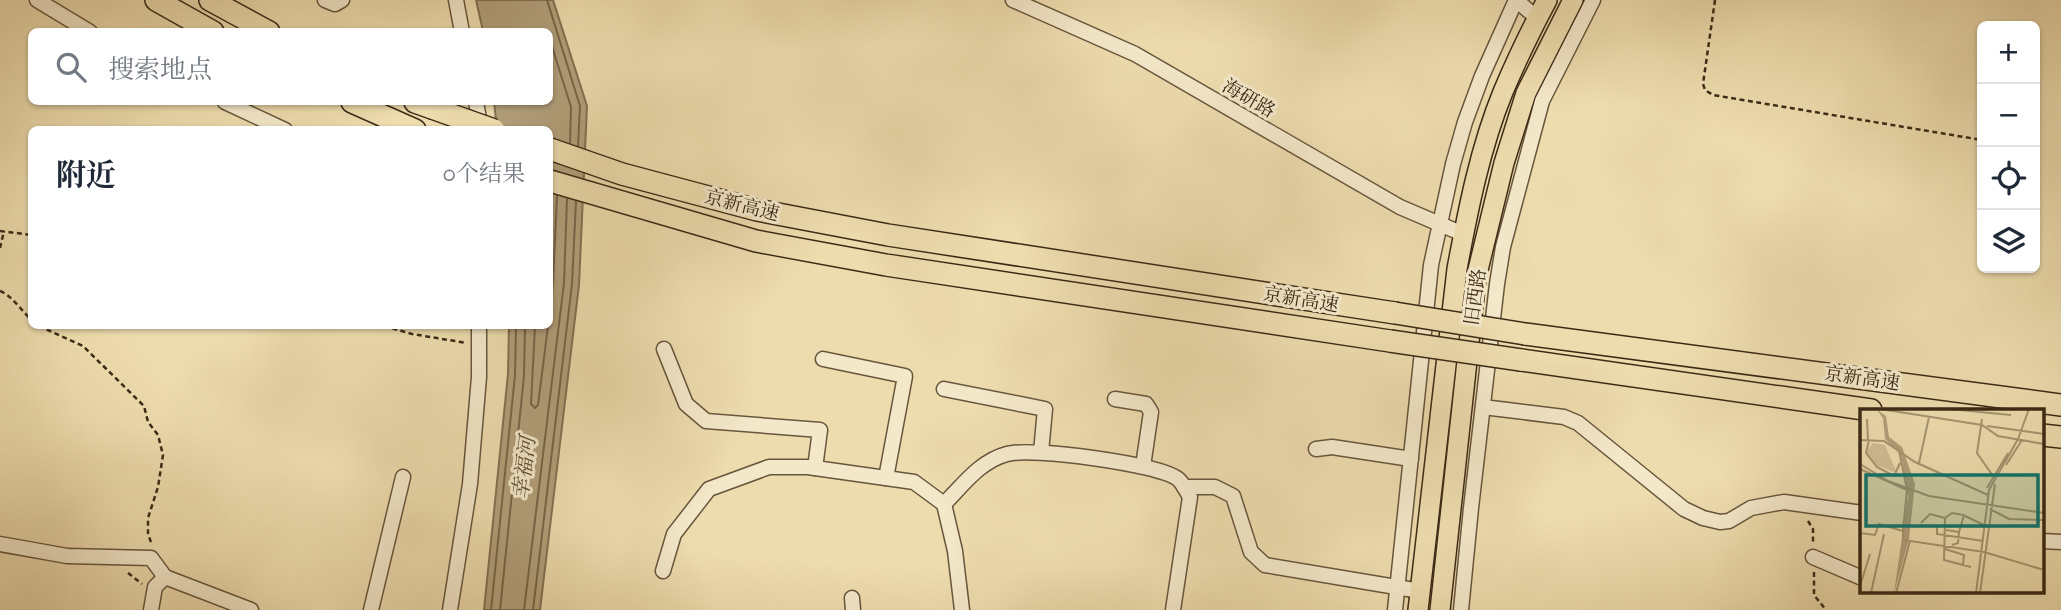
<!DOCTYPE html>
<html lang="zh">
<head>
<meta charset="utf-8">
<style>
	:root { --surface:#fff; --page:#f2f2f3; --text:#1f2937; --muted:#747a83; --line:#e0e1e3 }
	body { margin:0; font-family:"IM FELL Great Primer","Noto Serif SC",serif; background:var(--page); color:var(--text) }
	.controls { position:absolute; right:21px; top:21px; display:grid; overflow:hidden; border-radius:10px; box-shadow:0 2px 5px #0004 }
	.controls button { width:63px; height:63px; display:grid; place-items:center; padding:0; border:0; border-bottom:2px solid var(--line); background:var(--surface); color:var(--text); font:35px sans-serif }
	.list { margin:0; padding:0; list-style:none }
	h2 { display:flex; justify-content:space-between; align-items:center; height:91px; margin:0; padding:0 28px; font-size:30px }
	h2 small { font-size:23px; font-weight:400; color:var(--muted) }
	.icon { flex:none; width:38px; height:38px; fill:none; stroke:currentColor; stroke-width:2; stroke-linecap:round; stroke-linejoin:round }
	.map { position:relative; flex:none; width:2061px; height:610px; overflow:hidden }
	.search { position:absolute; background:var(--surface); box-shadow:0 2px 5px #0004; left:28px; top:28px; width:525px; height:77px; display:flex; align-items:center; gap:18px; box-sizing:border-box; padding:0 24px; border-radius:10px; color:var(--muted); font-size:26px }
	.panel { position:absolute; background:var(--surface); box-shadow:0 2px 5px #0004; left:28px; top:126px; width:525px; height:203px; border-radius:10px }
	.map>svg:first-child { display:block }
	.water { fill:#b19f7a; stroke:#827052; stroke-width:2 }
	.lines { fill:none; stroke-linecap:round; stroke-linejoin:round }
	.shore { stroke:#766448; stroke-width:2 }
	.minor-casing { stroke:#68563c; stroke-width:17 }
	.major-casing { stroke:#3c2a16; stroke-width:22 }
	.highway-casing { stroke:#3c2a16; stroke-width:24 }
	.path { stroke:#3c2a16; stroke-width:2.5; stroke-dasharray:5 3.5; stroke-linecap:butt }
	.minor { stroke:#f3e8ca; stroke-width:14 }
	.major { stroke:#eddcae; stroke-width:19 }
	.highway { stroke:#eddcae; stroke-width:21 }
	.highway-bridge-casing { stroke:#3c2a16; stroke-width:24; stroke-linecap:butt }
	.highway-bridge { stroke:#eddcae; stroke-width:21 }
	.labels { text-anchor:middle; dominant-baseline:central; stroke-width:6; stroke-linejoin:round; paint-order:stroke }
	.street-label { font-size:19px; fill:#3c2a16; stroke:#f3e8ca }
	.water-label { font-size:21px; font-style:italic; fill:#5f4d34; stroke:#f3e8ca }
	.inset-road { fill:none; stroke:#a69571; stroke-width:2 }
	.view { fill:#0f766e; fill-opacity:0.15; stroke:#0f766e; stroke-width:3.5 }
	.inset-edge { fill:none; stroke:#3c2a16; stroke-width:3.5 }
</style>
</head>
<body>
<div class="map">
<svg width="2061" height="610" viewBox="0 0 2061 610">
	<rect width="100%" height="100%" fill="#eddcae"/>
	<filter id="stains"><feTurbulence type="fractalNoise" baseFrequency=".00286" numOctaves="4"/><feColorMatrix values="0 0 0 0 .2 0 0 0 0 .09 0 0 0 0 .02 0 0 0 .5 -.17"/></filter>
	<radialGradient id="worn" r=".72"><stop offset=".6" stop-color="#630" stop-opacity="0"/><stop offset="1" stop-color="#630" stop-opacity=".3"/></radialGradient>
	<polygon class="water" points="476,0 553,0 587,106 579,285 540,610 484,610 508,374 509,326 550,326 550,130 497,129 494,102 550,102 550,32 483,31"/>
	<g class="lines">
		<g class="shore">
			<polyline points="547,0 580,106 578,146"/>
			<polyline points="550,40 571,107 570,143"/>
			<polyline points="550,313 553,282 557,196"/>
			<polyline points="535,326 531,404 535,408 538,405 548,326"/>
			<polyline points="491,610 515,375 516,326"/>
			<polyline points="500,610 524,376 525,326"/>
			<polyline points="524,610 564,283 567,199"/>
			<polyline points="533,610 572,284 576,201"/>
		</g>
		<defs>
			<g id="minor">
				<polyline points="37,0 90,32"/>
				<polyline points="325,0 335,4 342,0"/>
				<polyline points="456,0 462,32"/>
				<polyline points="1013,0 1135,54 1400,207 1463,234"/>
				<polyline points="1516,0 1537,18"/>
				<polyline points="225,102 285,130"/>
				<polyline points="476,102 481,130"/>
				<polyline points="664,349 686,404 706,421 820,430 815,468"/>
				<polyline points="823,359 905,376 886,478"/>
				<polyline points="944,389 1045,409 1041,452"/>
				<polyline points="1115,399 1146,404 1151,412 1143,466"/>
				<polyline points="1483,407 1564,417 1578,423 1684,509 1703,518 1720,522 1729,521 1751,508 1784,502 1862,513"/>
				<polyline points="1316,449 1332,447 1411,459"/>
				<polyline points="1184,487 1215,487 1233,496 1251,552 1265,565 1420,591"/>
				<path d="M944 504C963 485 980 461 1007 454 1031 447 1159 464 1178 479 1183 483 1187 492 1190 497L1173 610"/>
				<polyline points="2042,541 2061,542"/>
				<polyline points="0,544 67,556 151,558 165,577"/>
				<polyline points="1813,557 1862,578"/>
				<polyline points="663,571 674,534 709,489 769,467 808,467 914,482 944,504 955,551 962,610"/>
				<polyline points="852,598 853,610"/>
				<polyline points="151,610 155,587 165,577 251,610"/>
				<polyline points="371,610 403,477"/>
				<polyline points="450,610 470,484 479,377 479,326"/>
				<polyline points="1395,610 1431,265 1453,164 1465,122 1482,76 1516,0"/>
				<polyline points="1461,610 1471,508 1497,284 1503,247 1542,101 1593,0"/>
			</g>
			<g id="major">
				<path d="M1418 610 1457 269C1468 210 1480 148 1503 92 1516 61 1531 30 1547 0"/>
				<polyline points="1440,610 1476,278 1504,163 1526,93 1573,0"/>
			</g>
			<g id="highway">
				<polyline points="156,0 213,32"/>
				<polyline points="210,0 269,32"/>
				<polyline points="352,102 415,130"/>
				<polyline points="415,102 432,108"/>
				<polyline points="550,149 622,174 757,210 888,235 1395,313"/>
				<polyline points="550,181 756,241 886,265 1390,341"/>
				<polyline points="1525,334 2061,405"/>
				<polyline points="1521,360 1871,410"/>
				<polyline points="2042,435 2061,437"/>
			</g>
		</defs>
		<use href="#minor" class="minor-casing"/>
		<use href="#major" class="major-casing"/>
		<use href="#highway" class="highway-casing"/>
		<g class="path">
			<polyline points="1715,0 1703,84 1705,90 1713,95 1982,140"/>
			<polyline points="0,231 32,235"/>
			<polyline points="0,248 4,231"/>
			<path d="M0 291C13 296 21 311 32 320"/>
			<polyline points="39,326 83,346 144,406 148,422 158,435 163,455 158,487 148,518 148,534 152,545"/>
			<polyline points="384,326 412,334 467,343"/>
			<polyline points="1808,521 1813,529 1813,544"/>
			<polyline points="1814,572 1814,595 1826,610"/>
			<polyline points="128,573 142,584"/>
		</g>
		<use href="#minor" class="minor"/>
		<use href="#major" class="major"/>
		<use href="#highway" class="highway"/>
		<defs>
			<g id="highway-bridge">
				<polyline points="432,108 494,130"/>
				<polyline points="1395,313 1525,334"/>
				<polyline points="1390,341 1521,360"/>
			</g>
		</defs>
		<use href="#highway-bridge" class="highway-bridge-casing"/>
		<use href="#highway-bridge" class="highway-bridge"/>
	</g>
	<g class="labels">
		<g class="street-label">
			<text transform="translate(1249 98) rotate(30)">海研路</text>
			<text transform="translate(742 205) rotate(14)">京新高速</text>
			<text transform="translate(1475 297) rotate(-82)">旧西路</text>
			<text transform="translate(1301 299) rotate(9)">京新高速</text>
			<text transform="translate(1862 378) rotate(8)">京新高速</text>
		</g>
		<g class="water-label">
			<text transform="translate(524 468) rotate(-83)">幸福河</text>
		</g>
	</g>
	<g transform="translate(1860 409)">
		<rect width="184" height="184" fill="#eddcae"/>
		<path d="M13 34 25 36 37 64 16 56 6 43Z" fill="#cfbe94"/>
		<path d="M16 0 26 7 29 28 42 38 55 75 49 130 34 184 48 87 41 46 25 30 23 9Z" fill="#b19f7a"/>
		<path class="inset-road" d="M20 0 122 16 138 27 184 35M89 0 151 6M7 10 8 31M122 10 117 44 133 67M127 17 184 25M158 30 169 0M0 31 24 32 55 53 128 86M9 31 6 44 17 58 34 67 40 54M39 42 47 81 43 121M59 54 69 8M0 55 28 72 69 87 184 104M146 56 162 31M0 60 47 81M127 79 148 44M130 100 149 110 184 111M105 107 124 116M85 109 92 104 104 106 99 123M61 114 70 105 85 109 84 151 111 158M77 116V125L123 132M86 121 99 123 98 134 92 136M0 124 15 126 19 115 43 122V131L124 143 184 161M85 140 104 146 103 156M0 177 10 145M11 184 24 125M36 184 50 132M116 184 129 81 158 30M120 184 135 75"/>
		<path class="view" d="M6 66H178V117H6Z"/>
		<rect width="184" height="184" class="inset-edge"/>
	</g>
	<rect width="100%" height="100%" filter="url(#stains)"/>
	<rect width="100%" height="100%" fill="url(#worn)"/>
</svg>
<div class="controls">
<button>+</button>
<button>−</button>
<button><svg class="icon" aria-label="locate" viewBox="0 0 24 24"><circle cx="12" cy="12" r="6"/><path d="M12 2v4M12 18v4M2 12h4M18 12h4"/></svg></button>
<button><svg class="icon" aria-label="layers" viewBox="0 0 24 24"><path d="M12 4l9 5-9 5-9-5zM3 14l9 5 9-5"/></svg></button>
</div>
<div class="search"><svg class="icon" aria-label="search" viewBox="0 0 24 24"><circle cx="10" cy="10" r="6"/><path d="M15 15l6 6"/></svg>搜索地点</div>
<section class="panel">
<h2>附近<small>0个结果</small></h2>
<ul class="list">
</ul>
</section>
</div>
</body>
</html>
